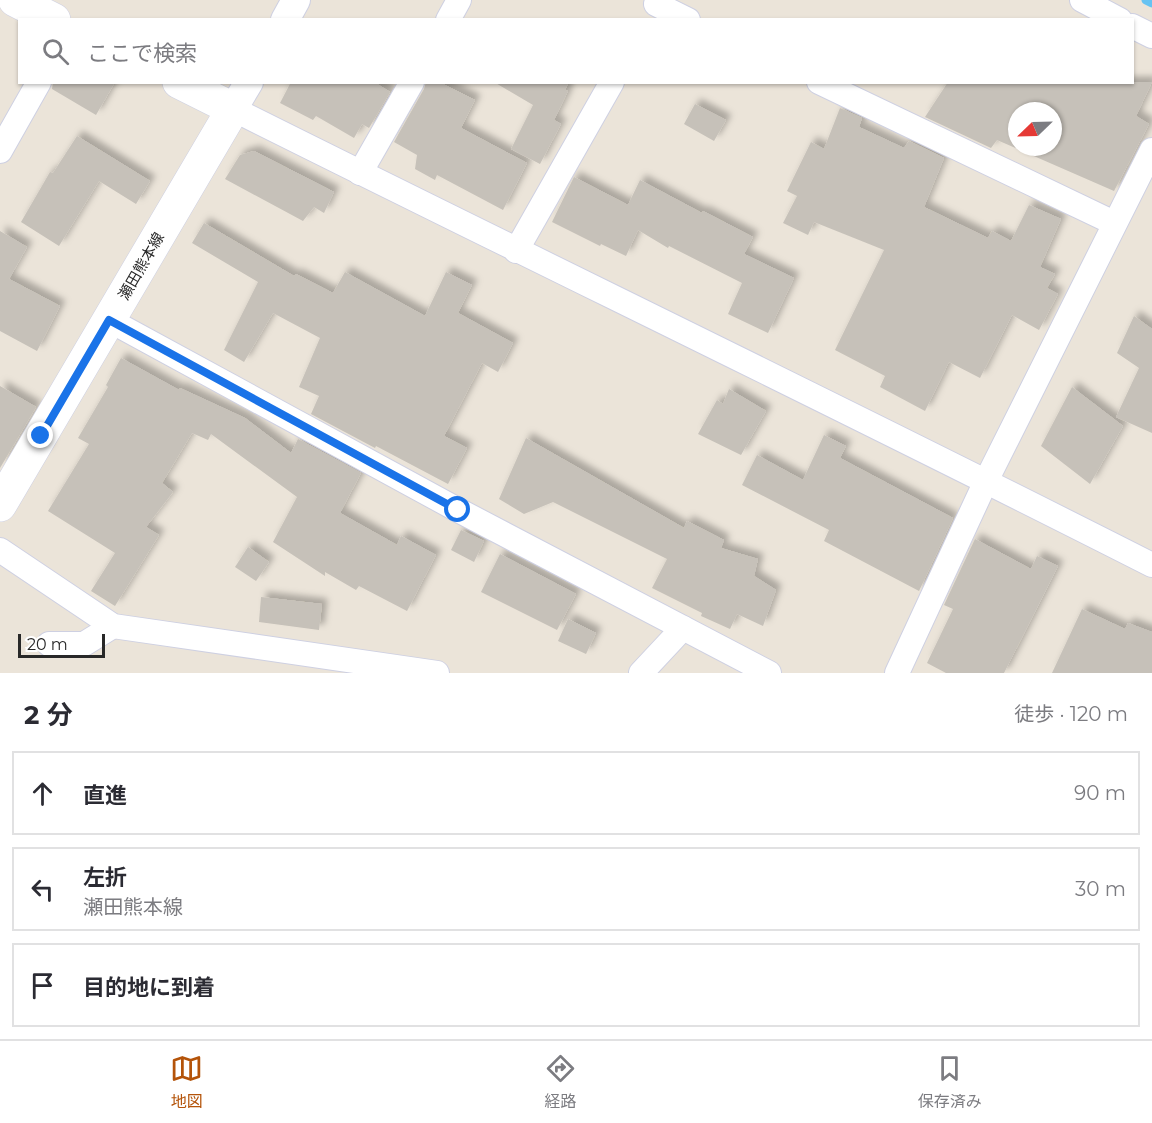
<!DOCTYPE html>
<html lang="ja">
<head>
<meta charset="utf-8">
<style>
	:root { --surface:#fff; --page:#f2f2f3; --text:#2b2b33; --muted:#7c7c81; --line:#e1e1e2; --accent:#b45309 }
	body { margin:0; font-family:Montserrat,"Noto Sans JP",sans-serif; background:var(--page); color:var(--text) }
	.compass { position:absolute; left:1008px; top:102px; width:54px; height:54px; border-radius:50%; background:var(--surface); box-shadow:0 2px 4px #0004; rotate:247deg }
	.scale { position:absolute; left:18px; bottom:15px; width:87px; box-sizing:border-box; padding-left:6px; border:3px solid #282828; border-top:0; font-size:16px; line-height:21px; white-space:nowrap; color:#282828; -webkit-text-stroke:4px #fff; paint-order:stroke }
	.stop { position:absolute; width:18px; height:18px; margin:-14px; border:4px solid #1a73e8; border-radius:50%; background:#fff }
	.stop.end { background:#1a73e8; border-color:#fff; box-shadow:0 2px 6px #0008 }
	.list { margin:0; padding:0; list-style:none }
	h2 { display:flex; justify-content:space-between; align-items:center; height:78px; margin:0; padding:0 24px; font-size:26px }
	h2 small { font-size:20px; font-weight:400; color:var(--muted) }
	.list li { display:grid; grid-template-columns:39px 1fr auto; gap:18px; align-items:center; box-sizing:border-box; height:84px; margin:0 12px 12px; padding:0 12px; border:2px solid var(--line); border-radius:0px }
	.list b { display:block; font-size:22px; white-space:nowrap }
	.list p { margin:0; font-size:20px; white-space:nowrap; color:var(--muted) }
	.list em { font-size:20px; font-style:normal; color:var(--muted) }
	.icon { flex:none; width:33px; height:33px; fill:none; stroke:currentColor; stroke-width:2; stroke-linecap:round; stroke-linejoin:round }
	.map { position:relative; flex:none; width:1152px; height:673px; overflow:hidden }
	.search { position:absolute; background:var(--surface); box-shadow:0 2px 4px #0004; left:18px; right:18px; top:18px; height:66px; display:flex; align-items:center; gap:15px; box-sizing:border-box; padding:0 21px; border-radius:0px; color:var(--muted); font-size:22px }
	.sheet { height:366px; background:var(--surface) }
	nav { display:flex; justify-content:space-around; align-items:center; box-sizing:border-box; height:84px; border-top:2px solid var(--line); background:var(--surface); font-size:16px; color:var(--muted) }
	nav a { display:grid; justify-items:center; gap:3px }
	nav .on { color:var(--accent) }
	.map>svg:first-child { display:block }
	.lines { fill:none; stroke-linecap:round; stroke-linejoin:round }
	.stream { stroke:#67c3f2; stroke-width:9 }
	.building { fill:#c6c1b9; fill-rule:evenodd; filter:url(#shadow) }
	.minor-casing { stroke:#ced0e2; stroke-width:26 }
	.tertiary-casing { stroke:#ced0e2; stroke-width:30 }
	.secondary-casing { stroke:#ced0e2; stroke-width:34 }
	.minor { stroke:#fff; stroke-width:24 }
	.tertiary { stroke:#fff; stroke-width:28 }
	.secondary { stroke:#fff; stroke-width:33 }
	.route { stroke:#1a73e8; stroke-width:8 }
	.labels { text-anchor:middle; dominant-baseline:central; stroke-width:6; stroke-linejoin:round; paint-order:stroke }
	.street-label { font-size:15px; fill:#282828; stroke:#fff }
</style>
</head>
<body>
<div class="map">
<svg width="1152" height="673" viewBox="0 0 1152 673">
	<defs>
		<filter id="shadow"><feDropShadow dx="5.5" dy="-5.5" stdDeviation="3" flood-color="#0004"/></filter>
	</defs>
	<rect width="100%" height="100%" fill="#ebe4d9"/>
	<g class="lines">
		<polyline class="stream" points="1146,0 1152,3"/>
	</g>
	<g class="building">
		<polygon points="53,82 115,82 96,115 52,89"/>
		<polygon points="291,82 374,82 390,92 369,128 362,124 354,138 316,116 313,120 280,103"/>
		<polygon points="426,82 439,82 475,100 461,128 527,163 503,210 437,175 435,180 415,169 417,155 394,142 424,89"/>
		<polygon points="494,82 569,82 565,90 568,91 554,120 561,124 540,164 511,149 533,105"/>
		<path d="M948 82H1152L1136 116 1149 124 1114 191 997 140 991 148 925 117ZM1017 111H1053V147H1017Z"/>
		<polygon points="695,104 726,120 714,141 684,124"/>
		<polygon points="840,108 862,118 859,127 904,148 909,141 944,158 924,207 988,238 992,231 1011,241 1029,205 1061,219 1040,267 1055,274 1047,288 1058,294 1039,330 1012,315 980,378 949,362 925,411 880,387 885,376 835,350 884,250 814,222 808,235 783,223 797,196 787,191 811,142 824,149"/>
		<polygon points="77,136 150,181 136,204 99,181 59,246 21,222 50,172 53,173"/>
		<polygon points="254,151 334,192 324,213 314,207 303,221 225,179 240,155"/>
		<polygon points="574,177 628,205 640,180 702,213 703,211 753,237 744,254 794,278 768,333 728,314 742,283 669,246 668,248 638,230 626,256 601,244 600,246 552,222"/>
		<polygon points="204,223 294,276 296,274 333,293 345,272 425,316 446,272 472,285 458,313 513,343 498,372 482,363 444,436 467,448 448,484 376,446 375,448 311,414 319,396 299,387 320,338 273,313 244,362 224,350 258,282 192,243"/>
		<polygon points="0,231 27,247 9,279 60,306 37,351 0,331"/>
		<polygon points="1134,316 1152,329 1152,433 1116,417 1139,368 1117,353"/>
		<polygon points="121,358 179,390 180,388 245,418 291,453 298,439 361,473 340,513 397,545 401,536 436,555 407,611 359,586 356,590 325,572 325,576 273,542 297,497 211,434 208,440 192,433 162,483 173,492 146,527 159,535 115,606 91,591 115,553 48,511 89,444 78,438 108,387 106,385"/>
		<polygon points="0,386 36,407 0,468"/>
		<polygon points="1072,387 1123,426 1090,484 1041,446"/>
		<polygon points="729,389 766,411 741,455 698,434 717,400 723,404"/>
		<polygon points="824,435 846,446 840,458 953,518 919,591 824,541 829,530 742,485 757,455 803,480"/>
		<polygon points="526,438 684,528 687,521 724,540 721,548 758,559 754,576 776,590 763,626 737,614 730,629 701,616 702,613 652,588 667,559 553,502 524,514 499,499"/>
		<polygon points="461,530 484,541 474,562 451,550"/>
		<polygon points="975,539 1031,569 1037,556 1058,566 1004,673 946,673 927,663 953,609 944,605"/>
		<polygon points="248,547 269,562 256,581 235,567"/>
		<polygon points="500,554 576,594 557,630 481,592"/>
		<polygon points="261,597 322,604 319,630 259,622"/>
		<polygon points="1082,609 1125,629 1128,623 1152,632 1152,673 1052,673"/>
		<polygon points="568,619 596,633 586,654 558,641"/>
	</g>
	<g class="lines">
		<defs>
			<g id="minor">
				<polyline points="1082,0 1120,20"/>
				<polyline points="656,4 688,20"/>
				<polyline points="448,20 459,0"/>
				<polyline points="1132,26 1152,36"/>
				<polyline points="819,82 1114,223"/>
				<path d="M233 109C539 262 847 410 1152 565"/>
				<polyline points="0,151 39,82"/>
				<polyline points="360,173 412,82"/>
				<polyline points="516,251 612,82"/>
				<polyline points="109,320 458,510 769,673"/>
				<polyline points="0,550 113,626 437,673"/>
				<polyline points="49,644 84,644 113,626"/>
				<polyline points="641,673 683,628"/>
				<polyline points="897,673 986,481 1152,150"/>
			</g>
			<g id="tertiary">
				<polyline points="285,20 296,0"/>
				<polyline points="233,109 249,82"/>
			</g>
			<g id="secondary">
				<polyline points="15,0 54,20"/>
				<polyline points="0,505 233,109 179,82"/>
			</g>
		</defs>
		<use href="#minor" class="minor-casing"/>
		<use href="#tertiary" class="tertiary-casing"/>
		<use href="#secondary" class="secondary-casing"/>
		<use href="#minor" class="minor"/>
		<use href="#tertiary" class="tertiary"/>
		<use href="#secondary" class="secondary"/>
	</g>
	<g class="lines">
		<polyline class="route" points="41,436 109,320 458,510"/>
	</g>
	<g class="labels">
		<g class="street-label">
			<text transform="translate(141 266) rotate(-60)">瀬田熊本線</text>
		</g>
	</g>
</svg>
<svg class="compass" viewBox="-18 -18 36 36"><path d="M0-13l5 13h-10z" fill="#e53935"/><path d="M0 13l5-13h-10z" fill="#7c7c81"/></svg>
<div class="scale">20 m</div>
<div class="stop" style="left:458px;top:510px"></div>
<div class="stop end" style="left:41px;top:436px"></div>
<div class="search"><svg class="icon" aria-label="search" viewBox="0 0 24 24"><circle cx="10" cy="10" r="6"/><path d="M15 15l6 6"/></svg>ここで検索</div>
</div>
<section class="sheet">
<h2>2 分<small>徒歩 · 120 m</small></h2>
<ul class="list">
<li><svg class="icon" aria-label="ahead" viewBox="0 0 24 24"><path d="M12 20V5M6 11l6-6 6 6"/></svg><div><b>直進</b></div><em>90 m</em></li>
<li><svg class="icon" aria-label="left" viewBox="0 0 24 24"><path d="M17 20v-9H6M10 6l-5 5 5 5"/></svg><div><b>左折</b><p>瀬田熊本線</p></div><em>30 m</em></li>
<li><svg class="icon" aria-label="arrive" viewBox="0 0 24 24"><path d="M6 21V4h12l-3 4 3 4H6"/></svg><div><b>目的地に到着</b></div></li>
</ul>
</section>
<nav>
<a class="on"><svg class="icon" aria-label="map" viewBox="0 0 24 24"><path d="M3 6l6-2 6 2 6-2v14l-6 2-6-2-6 2zM9 4v14M15 6v14"/></svg>地図</a>
<a><svg class="icon" aria-label="directions" viewBox="0 0 24 24"><path d="M12 3l9 9-9 9-9-9zM9 14v-3h6M13 9l2 2-2 2"/></svg>経路</a>
<a><svg class="icon" aria-label="saved" viewBox="0 0 24 24"><path d="M7 4h10v16l-5-4-5 4z"/></svg>保存済み</a>
</nav>
</body>
</html>
